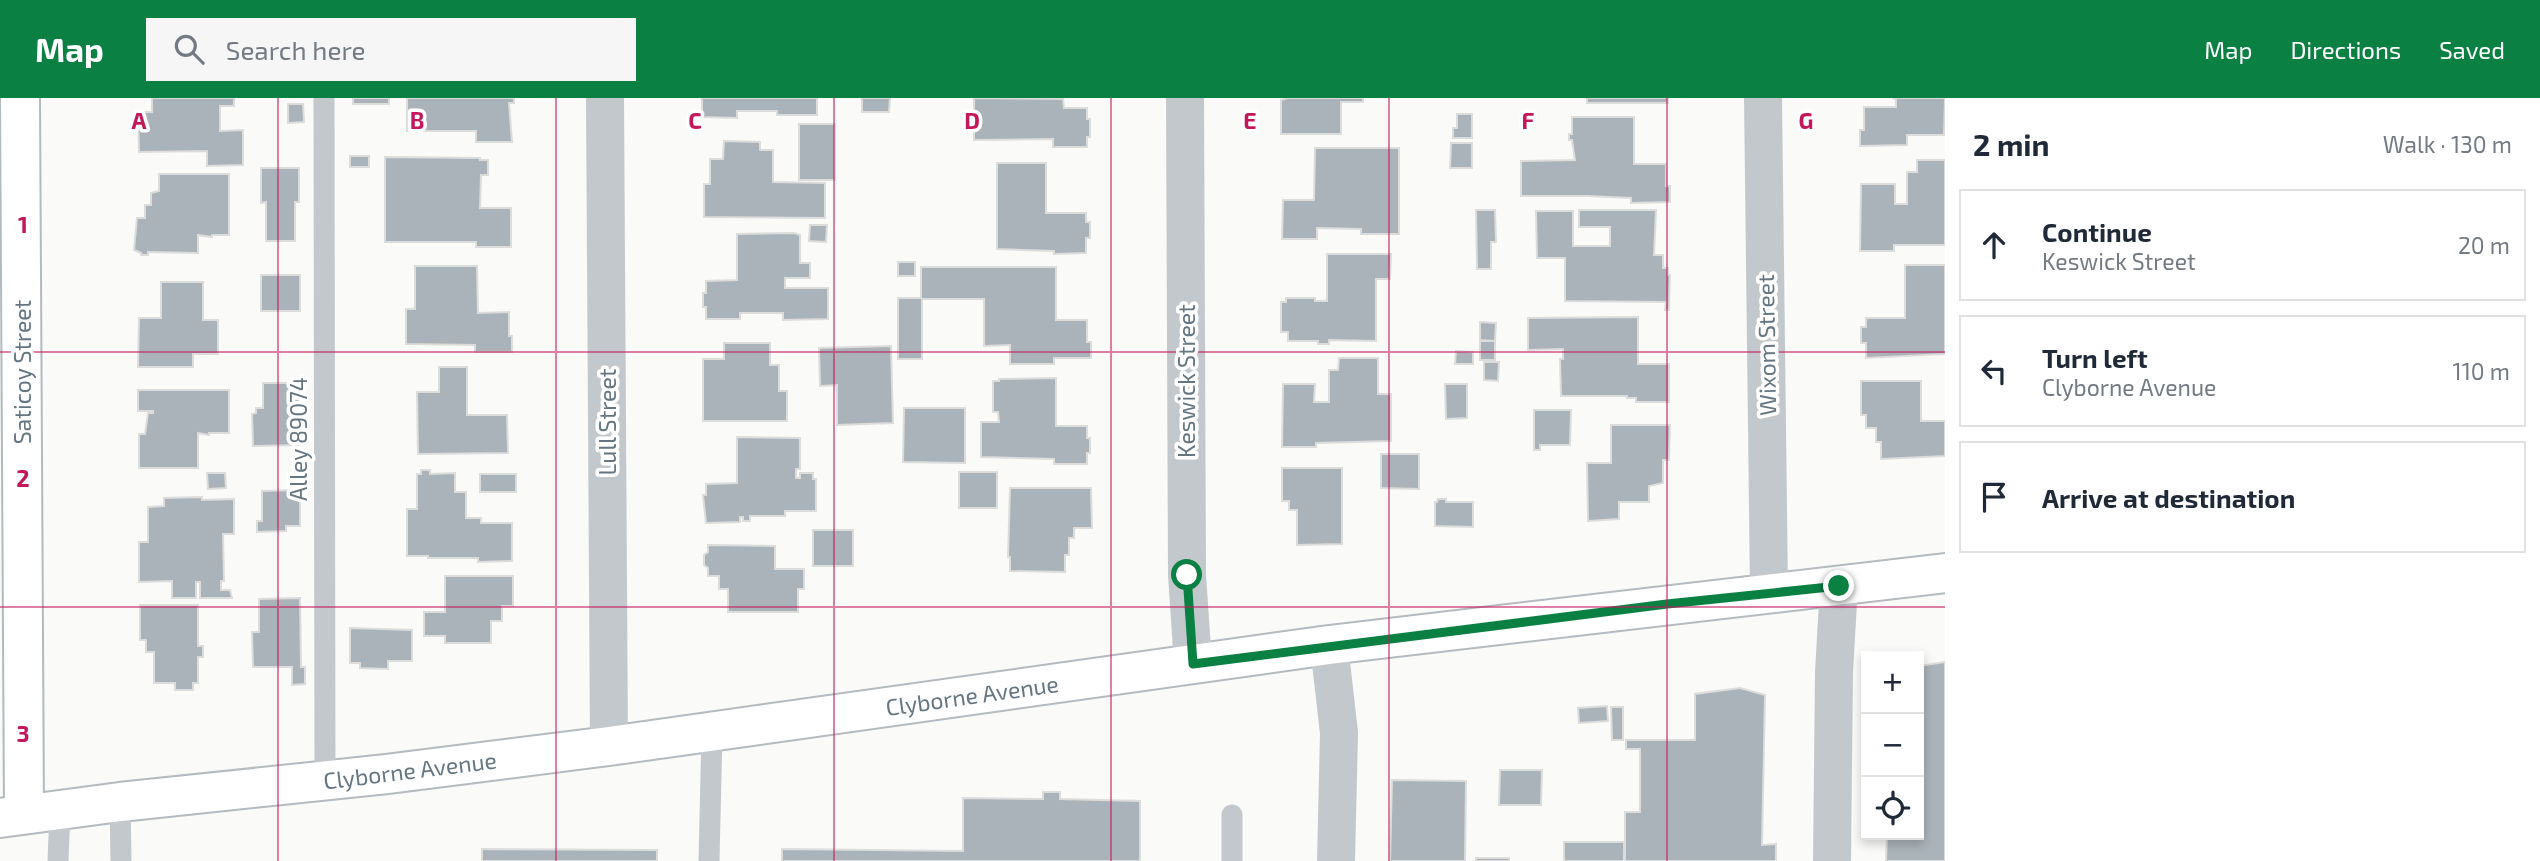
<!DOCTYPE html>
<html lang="en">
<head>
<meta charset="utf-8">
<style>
	:root { --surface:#fff; --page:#f6f6f7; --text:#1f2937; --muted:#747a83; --line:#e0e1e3; --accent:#0b8043 }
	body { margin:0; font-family:"Exo 2",sans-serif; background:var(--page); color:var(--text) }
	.controls { position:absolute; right:21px; bottom:21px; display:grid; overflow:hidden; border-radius:0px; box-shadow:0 4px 10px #0003 }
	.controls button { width:63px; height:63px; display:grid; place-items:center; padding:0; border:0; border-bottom:2px solid var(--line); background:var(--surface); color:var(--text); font:35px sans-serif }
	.stop { position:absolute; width:21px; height:21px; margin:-16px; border:5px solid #0b8043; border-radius:50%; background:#fff }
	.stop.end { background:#0b8043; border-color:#fff; box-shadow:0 2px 7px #0008 }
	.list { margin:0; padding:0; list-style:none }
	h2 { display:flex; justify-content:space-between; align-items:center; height:91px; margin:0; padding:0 28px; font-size:30px }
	h2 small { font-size:23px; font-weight:400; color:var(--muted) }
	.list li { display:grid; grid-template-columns:46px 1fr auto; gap:21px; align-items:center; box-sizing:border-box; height:112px; margin:0 14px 14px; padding:0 14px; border:2px solid var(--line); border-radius:0px }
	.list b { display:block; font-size:26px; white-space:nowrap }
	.list p { margin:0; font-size:23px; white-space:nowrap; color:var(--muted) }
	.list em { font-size:23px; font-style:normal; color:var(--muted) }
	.icon { flex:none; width:38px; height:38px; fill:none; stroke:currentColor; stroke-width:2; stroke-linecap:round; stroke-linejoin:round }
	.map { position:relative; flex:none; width:1945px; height:763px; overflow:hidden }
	header { display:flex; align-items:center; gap:42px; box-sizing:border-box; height:98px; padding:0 35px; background:var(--accent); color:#fff }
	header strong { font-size:33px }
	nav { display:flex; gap:38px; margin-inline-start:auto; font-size:24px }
	.search { width:490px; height:63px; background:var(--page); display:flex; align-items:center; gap:18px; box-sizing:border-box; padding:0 24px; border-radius:0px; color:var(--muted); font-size:26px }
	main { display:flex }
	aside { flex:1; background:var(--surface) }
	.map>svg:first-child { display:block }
	.building { fill:#aab3b9; stroke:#dcdcda; stroke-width:2 }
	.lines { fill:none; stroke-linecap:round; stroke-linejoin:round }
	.secondary-casing { stroke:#b3babf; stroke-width:42 }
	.primary-casing { stroke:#b5babe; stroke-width:42 }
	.lane { stroke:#c3c8cc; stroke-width:21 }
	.street { stroke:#c3c8cc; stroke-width:38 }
	.secondary { stroke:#fff; stroke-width:38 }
	.primary { stroke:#fff; stroke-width:38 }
	.route { stroke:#0b8043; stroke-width:9 }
	.grid { fill:none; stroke:#c2185b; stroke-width:2; stroke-opacity:0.55 }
	.labels { text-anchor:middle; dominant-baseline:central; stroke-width:7; stroke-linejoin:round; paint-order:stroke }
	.street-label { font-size:23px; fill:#657683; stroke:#fff }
	.grid-label { font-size:23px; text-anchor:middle; font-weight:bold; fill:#c2185b; stroke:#fff; stroke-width:7; stroke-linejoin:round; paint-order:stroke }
</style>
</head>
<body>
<header>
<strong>Map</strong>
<div class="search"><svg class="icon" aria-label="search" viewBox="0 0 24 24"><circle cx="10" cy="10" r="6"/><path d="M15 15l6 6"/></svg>Search here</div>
<nav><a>Map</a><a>Directions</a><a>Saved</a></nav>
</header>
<main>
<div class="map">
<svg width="1945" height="763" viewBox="0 0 1945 763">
	<rect width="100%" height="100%" fill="#fafaf8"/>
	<g class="building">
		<polygon points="152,0 234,0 234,8 220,8 220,33 243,32 243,67 207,68 207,53 139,54 138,14 152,14"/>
		<rect x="353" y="0" width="36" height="6"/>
		<polygon points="407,0 514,0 514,5 509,5 512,44 476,44 476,33 407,33"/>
		<polygon points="702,0 817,0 817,17 777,17 777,13 737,13 737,20 702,19"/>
		<polygon points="862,0 890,0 889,14 862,14"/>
		<polygon points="974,0 1063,1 1064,10 1087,10 1087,21 1090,21 1090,39 1087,39 1087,49 1053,49 1053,41 974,42"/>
		<polygon points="1288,0 1363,0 1363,4 1341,4 1341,36 1281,36 1281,2"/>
		<rect x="1587" y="0" width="81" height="5"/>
		<polygon points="1893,0 1945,0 1944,37 1907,37 1907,47 1860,48 1860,32 1864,32 1864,9 1896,9 1896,1"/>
		<polygon points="288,6 303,6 304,24 288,25"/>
		<polygon points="1457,16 1472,16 1472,40 1453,40 1453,30 1457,30"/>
		<polygon points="1572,19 1634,19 1634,66 1666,66 1666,88 1670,88 1670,104 1631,105 1631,100 1588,98 1521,98 1521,63 1575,62 1572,42 1569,42 1569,36 1572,36"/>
		<rect x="799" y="26" width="36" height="56"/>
		<polygon points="724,43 760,44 760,52 773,52 773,84 825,85 825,120 704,119 704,86 710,86 710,61 723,61"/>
		<polygon points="1451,45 1472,45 1472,70 1450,70"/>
		<polygon points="1315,50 1399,50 1399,136 1361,136 1361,131 1317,130 1317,141 1282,141 1283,102 1314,102"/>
		<rect x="350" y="58" width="19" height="11"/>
		<polygon points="385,59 480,60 480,62 488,62 488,77 481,77 480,110 511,110 511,149 476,149 476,144 385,144"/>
		<polygon points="1917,62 1945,62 1945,147 1894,147 1894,153 1860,153 1861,86 1895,86 1895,106 1907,106 1907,74 1917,74"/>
		<polygon points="997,65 1046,65 1046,115 1086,115 1086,124 1090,124 1090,140 1086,140 1086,155 1054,156 1054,153 997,151"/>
		<polygon points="261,70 299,70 299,104 295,104 295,143 266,143 266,104 261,105"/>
		<polygon points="159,76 229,76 229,137 212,137 212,139 198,137 198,155 148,154 148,157 141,157 141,155 134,152 137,120 145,120 145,107 151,107 151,95 159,93"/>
		<polygon points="1476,112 1495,112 1496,144 1491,144 1491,171 1477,171"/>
		<polygon points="1579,112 1656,112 1654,157 1663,157 1663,170 1668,170 1668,177 1670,177 1669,212 1665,212 1666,204 1565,203 1565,160 1537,160 1536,113 1573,113 1573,148 1610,148 1610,129 1579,129"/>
		<polygon points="810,127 827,127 826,144 809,143"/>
		<polygon points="794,135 800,137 800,165 810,165 810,180 785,180 785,190 828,190 828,221 783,222 783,215 740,215 740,221 706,221 706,209 703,209 703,195 706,195 706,183 737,182 737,136"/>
		<polygon points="1327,156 1391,156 1390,181 1376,181 1376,243 1329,242 1329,246 1318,246 1318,243 1288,243 1288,234 1281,234 1281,204 1286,204 1286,200 1315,200 1315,203 1327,203"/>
		<rect x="898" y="164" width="17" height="14"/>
		<polygon points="1905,167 1945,167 1945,256 1866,260 1866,245 1861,245 1861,229 1866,229 1866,220 1905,220"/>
		<polygon points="415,168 477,168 478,215 509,214 509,238 512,238 512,254 475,254 475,247 406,246 406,211 415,211"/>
		<polygon points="921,169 1056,169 1056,222 1087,222 1087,244 1091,244 1091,260 1054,260 1054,266 1010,266 1010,247 984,248 984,201 922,201 922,261 898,261 898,200 921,200"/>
		<rect x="261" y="177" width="39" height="36"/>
		<polygon points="161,184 203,184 203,222 218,222 218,256 193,256 193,269 138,269 139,220 161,220"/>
		<polygon points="1638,219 1638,266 1669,266 1669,304 1636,304 1636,300 1627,300 1627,298 1561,298 1560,261 1563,261 1563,251 1528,252 1528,220"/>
		<polygon points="1480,224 1496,225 1495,243 1480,242"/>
		<rect x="1480" y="243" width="15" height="19"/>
		<polygon points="724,245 770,245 770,267 779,267 779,293 787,293 787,323 703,323 703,261 724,261"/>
		<polygon points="891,248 893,325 837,327 837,287 820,288 819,250"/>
		<polygon points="1456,253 1473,254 1473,266 1455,266"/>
		<polygon points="1339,260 1378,260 1378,296 1391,296 1391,343 1316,345 1316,349 1282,349 1283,286 1315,286 1314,304 1329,304 1329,272 1338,272"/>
		<polygon points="1484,264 1499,264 1498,283 1484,282"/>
		<polygon points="439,269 467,269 467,317 507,317 508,355 418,356 417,294 439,294"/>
		<polygon points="1056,280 1056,328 1087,328 1087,340 1090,340 1090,355 1087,355 1087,366 1054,366 1054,361 981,359 981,324 999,324 998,314 993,314 993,283 999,283 999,281"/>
		<polygon points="1861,283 1921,283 1921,323 1945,323 1945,358 1881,361 1881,344 1876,344 1876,330 1866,330 1866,317 1861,317"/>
		<polygon points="263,285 300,285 298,347 253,348 252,316 256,315 256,310 263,310"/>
		<polygon points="1445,286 1467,286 1467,320 1446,321"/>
		<polygon points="138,292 229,292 229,335 209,335 209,337 198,335 198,370 139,370 139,336 145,336 148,315 153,315 153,313 138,313"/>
		<polygon points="904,310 965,310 965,365 903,364"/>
		<polygon points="1534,312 1571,312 1570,347 1540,347 1540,352 1534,352"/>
		<polygon points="1611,327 1670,327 1669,362 1663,362 1663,385 1649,388 1649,404 1619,404 1619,421 1588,423 1587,365 1611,365"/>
		<polygon points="737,339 800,340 800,371 796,371 796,380 800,380 800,375 813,375 813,381 816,381 816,413 785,413 785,418 750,418 750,423 743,423 743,419 740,419 740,424 706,425 703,397 706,397 706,386 737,385"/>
		<polygon points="1381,356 1419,356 1419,391 1381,390"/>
		<polygon points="1282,370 1342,370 1342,446 1297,447 1297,412 1289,412 1289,403 1282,403"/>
		<polygon points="421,372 430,372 430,376 455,375 455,394 466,394 466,420 481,420 481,425 512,425 512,463 478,464 478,460 428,460 428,458 407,458 407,411 417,411 417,376 421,376"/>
		<rect x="959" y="374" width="38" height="36"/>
		<polygon points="207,375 225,375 226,390 208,391"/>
		<rect x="480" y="376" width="36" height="18"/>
		<polygon points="1010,390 1091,390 1092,430 1074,430 1074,440 1069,440 1069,457 1065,457 1065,474 1010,473 1010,459 1008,459"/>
		<polygon points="300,392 300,428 286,428 286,433 257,434 257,423 262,423 262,393"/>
		<polygon points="202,399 202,402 234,401 234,436 223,436 224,483 221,483 221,492 230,492 232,500 200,500 200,484 196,484 196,500 172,500 172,483 139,484 139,444 148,444 148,409 164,408 164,400"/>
		<polygon points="1438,401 1446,401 1446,404 1473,404 1473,429 1435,428 1435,404 1437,404"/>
		<rect x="813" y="432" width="40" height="36"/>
		<polygon points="708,447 775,448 775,471 804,471 804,491 798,491 798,514 728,514 728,491 719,491 719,478 708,478 708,470 704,467 704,457 708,454"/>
		<polygon points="445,478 513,478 513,508 502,508 502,523 491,523 491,545 445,545 445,538 424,538 424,514 445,514"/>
		<polygon points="300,500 301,569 305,569 305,586 292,587 292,569 253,569 252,534 259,534 259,501"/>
		<polygon points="140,507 198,507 198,548 203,548 203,559 198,559 198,585 193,585 193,592 175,592 175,585 154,585 154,554 146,554 146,542 140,542"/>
		<polygon points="350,530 412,532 412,563 388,563 388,571 360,570 360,565 350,565"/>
		<polygon points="1945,564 1945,763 1886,763 1887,737 1919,737 1919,568"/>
		<polygon points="1740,590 1765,597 1762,747 1776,746 1776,763 1625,763 1625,714 1640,714 1640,651 1626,651 1626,642 1695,642 1695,596"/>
		<polygon points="1607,608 1608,623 1579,625 1578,610"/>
		<polygon points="1611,609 1623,609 1623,642 1612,642"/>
		<polygon points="1500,672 1542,672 1541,707 1499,707"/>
		<polygon points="1392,682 1466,683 1465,763 1390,763"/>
		<polygon points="1043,694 1060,694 1060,701 1140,703 1140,763 782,763 782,751 963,753 963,700 1043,701"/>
		<rect x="1564" y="744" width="60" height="19"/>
		<polygon points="482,751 657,752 657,763 482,763"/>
		<rect x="1476" y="760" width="33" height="3"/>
	</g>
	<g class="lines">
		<defs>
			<polyline id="secondary" points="20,0 24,716"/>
			<polyline id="primary" points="0,720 120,704 387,676 609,648 1329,547 1945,475"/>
		</defs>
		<use href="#secondary" class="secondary-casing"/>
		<use href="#primary" class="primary-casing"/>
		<g class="lane">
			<polyline points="324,0 325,683"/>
			<polyline points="120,704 121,763"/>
			<polyline points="58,763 60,712"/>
			<polyline points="709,763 712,634"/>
			<polyline points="1232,763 1232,717"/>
		</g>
		<g class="street">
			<polyline points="605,0 609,648"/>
			<polyline points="1185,0 1187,477 1193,566"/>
			<polyline points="1763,0 1769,494"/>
			<polyline points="1329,547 1339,635 1336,763"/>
			<polyline points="1832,763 1834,574 1839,487"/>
		</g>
		<use href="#secondary" class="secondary"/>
		<use href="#primary" class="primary"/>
	</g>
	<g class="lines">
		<polyline class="route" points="1187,477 1193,566 1667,506 1839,488"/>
	</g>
	<path class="grid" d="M278 0V763M556 0V763M834 0V763M1111 0V763M1389 0V763M1667 0V763M0 254H1945M0 509H1945"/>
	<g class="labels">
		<g class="street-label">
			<text transform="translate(1766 247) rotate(-91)">Wixom Street</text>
			<text transform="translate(22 274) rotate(-90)">Saticoy Street</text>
			<text transform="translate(1186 283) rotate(-90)">Keswick Street</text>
			<text transform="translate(607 324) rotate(-90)">Lull Street</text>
			<text transform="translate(298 341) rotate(-90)">Alley 89074</text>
			<text transform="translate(972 597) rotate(-8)">Clyborne Avenue</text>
			<text transform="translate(410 672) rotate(-7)">Clyborne Avenue</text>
		</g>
	</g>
	<g class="grid-label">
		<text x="139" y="31">A</text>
		<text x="417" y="31">B</text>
		<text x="695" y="31">C</text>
		<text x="972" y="31">D</text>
		<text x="1250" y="31">E</text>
		<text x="1528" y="31">F</text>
		<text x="1806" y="31">G</text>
		<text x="23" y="135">1</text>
		<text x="23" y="389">2</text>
		<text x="23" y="644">3</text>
	</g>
</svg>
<div class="controls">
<button>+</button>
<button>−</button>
<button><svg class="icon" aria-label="locate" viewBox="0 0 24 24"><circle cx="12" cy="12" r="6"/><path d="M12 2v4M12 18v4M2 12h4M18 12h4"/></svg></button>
</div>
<div class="stop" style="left:1187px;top:477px"></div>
<div class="stop end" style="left:1839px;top:488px"></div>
</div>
<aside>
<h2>2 min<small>Walk · 130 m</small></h2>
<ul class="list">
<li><svg class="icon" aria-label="ahead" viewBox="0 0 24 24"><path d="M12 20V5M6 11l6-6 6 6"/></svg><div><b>Continue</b><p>Keswick Street</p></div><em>20 m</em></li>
<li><svg class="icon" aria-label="left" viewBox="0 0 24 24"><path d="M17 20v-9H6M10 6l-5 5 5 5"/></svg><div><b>Turn left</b><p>Clyborne Avenue</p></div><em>110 m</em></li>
<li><svg class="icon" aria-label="arrive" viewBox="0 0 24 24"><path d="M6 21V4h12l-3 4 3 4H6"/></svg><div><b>Arrive at destination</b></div></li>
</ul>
</aside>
</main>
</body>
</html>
